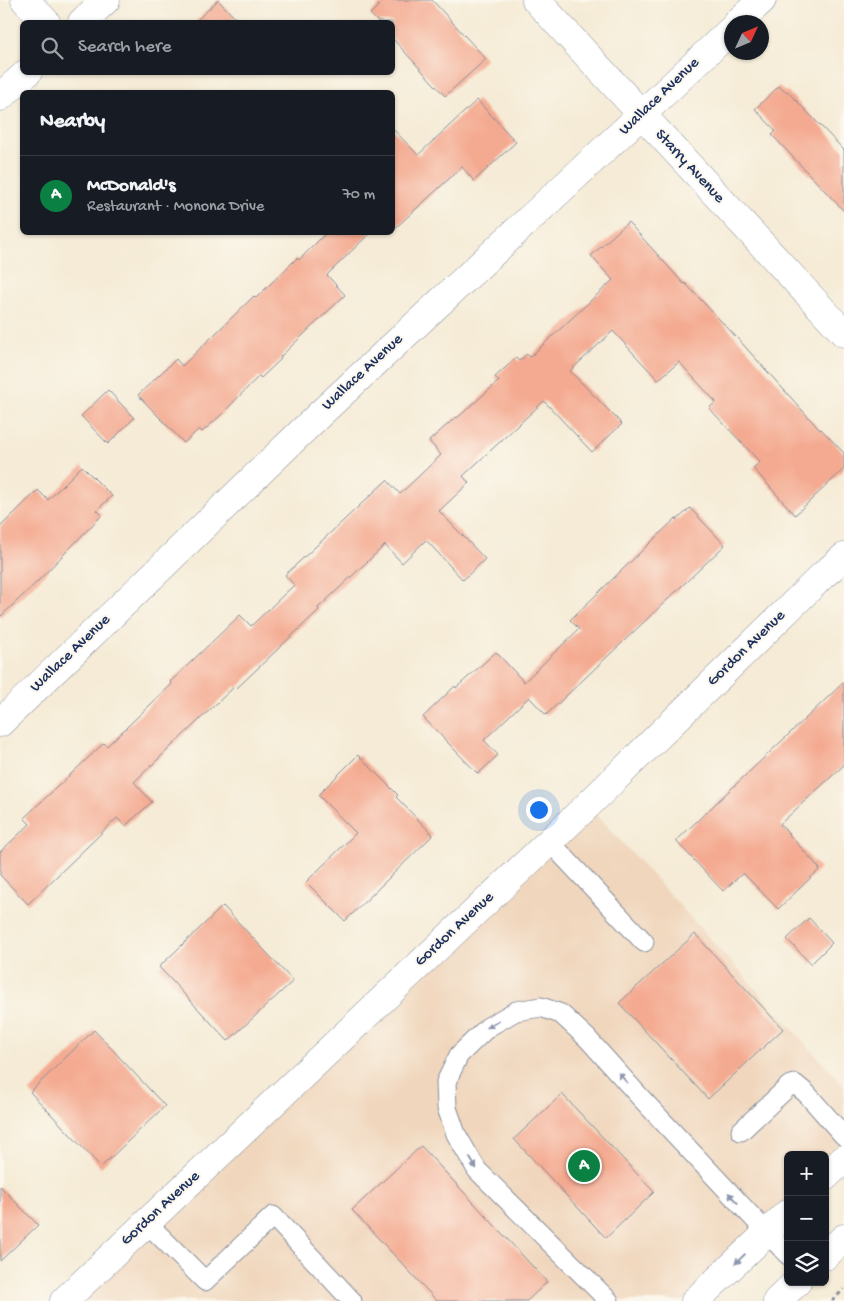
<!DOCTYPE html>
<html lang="en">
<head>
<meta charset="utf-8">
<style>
	:root { --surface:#171b24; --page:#242831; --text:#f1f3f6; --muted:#9ea1a6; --line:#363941; --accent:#0b8043 }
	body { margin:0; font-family:"Gochi Hand",sans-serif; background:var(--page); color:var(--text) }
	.controls { position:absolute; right:15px; bottom:15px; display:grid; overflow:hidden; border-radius:8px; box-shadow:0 1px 4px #0004 }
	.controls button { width:45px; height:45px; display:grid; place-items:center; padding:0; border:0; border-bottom:1px solid var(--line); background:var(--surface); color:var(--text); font:25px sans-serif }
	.compass { position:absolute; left:724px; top:15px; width:45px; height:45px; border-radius:50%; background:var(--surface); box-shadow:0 1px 4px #0004; rotate:46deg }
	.you { position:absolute; left:538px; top:809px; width:18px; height:18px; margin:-12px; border:4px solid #fff; border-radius:50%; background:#1a73e8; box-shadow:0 0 0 8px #1a73e833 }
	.badge { display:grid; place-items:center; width:32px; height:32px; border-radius:50%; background:var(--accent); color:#fff; font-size:16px; font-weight:700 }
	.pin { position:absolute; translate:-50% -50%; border:2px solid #fff; box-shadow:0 1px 5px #0006 }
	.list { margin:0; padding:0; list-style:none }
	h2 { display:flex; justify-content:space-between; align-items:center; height:65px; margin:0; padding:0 20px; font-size:21px }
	h2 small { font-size:16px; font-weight:400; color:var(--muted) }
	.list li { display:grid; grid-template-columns:32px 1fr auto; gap:15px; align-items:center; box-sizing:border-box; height:80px; padding:0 20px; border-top:1px solid var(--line) }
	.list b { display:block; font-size:19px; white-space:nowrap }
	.list p { margin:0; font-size:16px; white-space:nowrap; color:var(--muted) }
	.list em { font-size:16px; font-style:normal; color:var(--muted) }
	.icon { flex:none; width:28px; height:28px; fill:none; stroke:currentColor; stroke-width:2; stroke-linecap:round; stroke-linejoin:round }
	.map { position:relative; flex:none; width:844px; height:1301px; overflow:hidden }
	.search { position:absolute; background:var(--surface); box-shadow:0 1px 4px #0004; left:20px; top:20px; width:375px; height:55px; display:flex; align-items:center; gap:12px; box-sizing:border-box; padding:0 18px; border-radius:8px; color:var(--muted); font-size:19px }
	.panel { position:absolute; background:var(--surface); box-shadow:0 1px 4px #0004; left:20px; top:90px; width:375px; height:145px; border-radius:8px }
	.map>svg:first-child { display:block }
	.built { fill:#f0d6bc }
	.building { fill:#f4aa91 }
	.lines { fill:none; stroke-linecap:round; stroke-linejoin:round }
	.lane-casing { stroke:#888d9a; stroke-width:21 }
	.street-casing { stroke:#888d9a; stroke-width:29 }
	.secondary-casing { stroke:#888d9a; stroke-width:29 }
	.path { stroke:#888d9a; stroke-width:3; stroke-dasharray:4 4; stroke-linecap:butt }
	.lane { stroke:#fff; stroke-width:19 }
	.street { stroke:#fff; stroke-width:28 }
	.secondary { stroke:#fff; stroke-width:28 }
	.oneway { fill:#8d97ae }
	.labels { text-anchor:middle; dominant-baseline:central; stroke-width:4; stroke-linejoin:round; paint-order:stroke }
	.street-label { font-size:16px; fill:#1b2f5e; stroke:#fbf7ec }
</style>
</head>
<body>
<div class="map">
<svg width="844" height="1301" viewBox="0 0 844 1301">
	<rect width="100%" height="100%" fill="#fbf7ec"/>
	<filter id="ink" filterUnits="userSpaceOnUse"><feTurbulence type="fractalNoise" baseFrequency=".02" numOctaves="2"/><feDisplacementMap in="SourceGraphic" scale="10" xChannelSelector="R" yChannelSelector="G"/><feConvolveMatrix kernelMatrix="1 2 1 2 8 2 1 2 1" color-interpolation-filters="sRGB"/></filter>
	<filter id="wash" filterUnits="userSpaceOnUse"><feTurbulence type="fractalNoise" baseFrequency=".0096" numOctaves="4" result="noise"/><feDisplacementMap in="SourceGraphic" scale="20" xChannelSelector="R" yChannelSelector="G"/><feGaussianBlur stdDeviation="1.12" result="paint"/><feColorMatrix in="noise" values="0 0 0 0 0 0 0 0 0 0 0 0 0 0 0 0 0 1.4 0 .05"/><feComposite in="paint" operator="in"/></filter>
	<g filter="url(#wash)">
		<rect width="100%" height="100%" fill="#f5ebd6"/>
		<polygon class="built" points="588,805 844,1086 844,1159 825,1177 825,1155 788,1155 788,1213 695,1301 64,1301"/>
		<g id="blocks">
			<g class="building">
				<polygon points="218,0 239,22 195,22"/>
				<polygon points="384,0 432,0 486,59 445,96 392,38 392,22 378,22 370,14"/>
				<polygon points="779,86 785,92 787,91 844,150 844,211 772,135 776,131 755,109"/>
				<polygon points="477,100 516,142 474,181 462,167 392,231 392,128 418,155"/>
				<polygon points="628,222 684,284 685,283 739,340 820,430 821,429 844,453 844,469 795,515 753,468 760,462 709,408 716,402 679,362 658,380 613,331 570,371 622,424 592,452 544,401 463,476 469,483 439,511 485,559 463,580 426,540 402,563 385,545 318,608 319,610 237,688 235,686 134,782 152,802 125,826 117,818 28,904 0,875 0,852 30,824 24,818 104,743 107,746 172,684 170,682 240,615 251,626 294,585 285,575 387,480 400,494 441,455 429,441 456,417 457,418 499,381 495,377 516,358 519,361 527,354 530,357 613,280 591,256"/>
				<polygon points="327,232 371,232 327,275 345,295 280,357 281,359 261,378 259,376 220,416 202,432 199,429 184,443 138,395 176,359 182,366 254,296 256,298 297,258 299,260"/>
				<polygon points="108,390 134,418 108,444 81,416"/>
				<polygon points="82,466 112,496 97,510 102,515 35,584 0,617 0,527 38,490 48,500"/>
				<polygon points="690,508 725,545 546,715 529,697 484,740 498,755 478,774 423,717 455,686 456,688 496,652 524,682 579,629 570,620 676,518 677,520"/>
				<polygon points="844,682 844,765 780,824 820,869 778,909 743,873 723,891 676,841"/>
				<polygon points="358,755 398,795 396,797 433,835 345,921 306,882 356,833 318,795"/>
				<polygon points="223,906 293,981 228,1041 159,967"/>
				<polygon points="809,918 832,943 811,964 787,939"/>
				<polygon points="695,934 783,1029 708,1099 619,1003"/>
				<polygon points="94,1030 165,1106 101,1167 30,1092"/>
				<polygon points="562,1094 654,1192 606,1238 514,1139"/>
				<polygon points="421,1146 547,1282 527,1301 437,1301 352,1210"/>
				<polygon points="0,1186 38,1225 0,1261"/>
			</g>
		</g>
	</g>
	<g filter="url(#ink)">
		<use href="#blocks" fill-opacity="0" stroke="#888d9a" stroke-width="1"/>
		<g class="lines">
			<defs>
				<g id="lane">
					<polyline points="549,841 644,942"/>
					<polyline points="741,1131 789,1086 795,1084 806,1093 844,1136"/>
					<polyline points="147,1223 205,1281 273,1216 352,1301"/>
					<polyline points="609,1301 477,1170 456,1134 447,1108 446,1082 459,1055 488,1027 516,1011 541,1007 561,1014 587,1038 640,1097 788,1255"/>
				</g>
				<g id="street">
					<polyline points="25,0 46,22"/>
					<polyline points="536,0 844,333"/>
					<polyline points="82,22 106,0"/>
					<polyline points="738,22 762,0"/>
					<polyline points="0,97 28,72"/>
					<polyline points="0,723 320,414 641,115 732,29"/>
					<polyline points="64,1301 588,805 822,576 844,557"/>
				</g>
				<g id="secondary">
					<polyline points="825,1177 844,1159"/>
					<polyline points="825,1256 844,1238"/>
					<polyline points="695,1301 788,1213"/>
					<polyline points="777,1301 797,1282"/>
				</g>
			</defs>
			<use href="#lane" class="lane-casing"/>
			<use href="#street" class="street-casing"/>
			<use href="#secondary" class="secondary-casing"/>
			<polyline class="path" points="832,1301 844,1289"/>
			<use href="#lane" class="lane"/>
			<use href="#street" class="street"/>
			<use href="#secondary" class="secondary"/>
		</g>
		<defs><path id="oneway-solid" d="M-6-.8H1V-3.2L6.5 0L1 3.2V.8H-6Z" transform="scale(1.25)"/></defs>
		<g class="oneway">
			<use href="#oneway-solid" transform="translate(493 1024) rotate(149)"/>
			<use href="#oneway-solid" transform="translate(623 1078) rotate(-132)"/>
			<use href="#oneway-solid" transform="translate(473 1163) rotate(59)"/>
			<use href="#oneway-solid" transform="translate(733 1198) rotate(-133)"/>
			<use href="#oneway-solid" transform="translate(740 1259) rotate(136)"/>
		</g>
	</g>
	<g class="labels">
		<g class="street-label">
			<text transform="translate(660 97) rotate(-44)">Wallace Avenue</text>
			<text transform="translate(689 167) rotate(47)">Starry Avenue</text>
			<text transform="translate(363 373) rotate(-43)">Wallace Avenue</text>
			<text transform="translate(747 649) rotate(-44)">Gordon Avenue</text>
			<text transform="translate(71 654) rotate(-44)">Wallace Avenue</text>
			<text transform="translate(455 930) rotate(-43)">Gordon Avenue</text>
			<text transform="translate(161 1209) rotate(-43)">Gordon Avenue</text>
		</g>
	</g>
</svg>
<div class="controls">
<button>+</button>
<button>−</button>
<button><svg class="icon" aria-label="layers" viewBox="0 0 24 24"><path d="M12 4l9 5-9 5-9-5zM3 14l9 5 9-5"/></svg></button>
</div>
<svg class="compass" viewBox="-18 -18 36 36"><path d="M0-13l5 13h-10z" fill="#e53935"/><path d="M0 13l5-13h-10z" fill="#9ea1a6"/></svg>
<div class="you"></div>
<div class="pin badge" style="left:584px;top:1166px">A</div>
<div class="search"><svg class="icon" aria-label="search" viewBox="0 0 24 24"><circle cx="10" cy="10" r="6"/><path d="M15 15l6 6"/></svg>Search here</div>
<section class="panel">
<h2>Nearby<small></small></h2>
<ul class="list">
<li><span class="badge">A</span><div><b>McDonald's</b><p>Restaurant · Monona Drive</p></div><em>70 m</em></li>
</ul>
</section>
</div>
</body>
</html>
